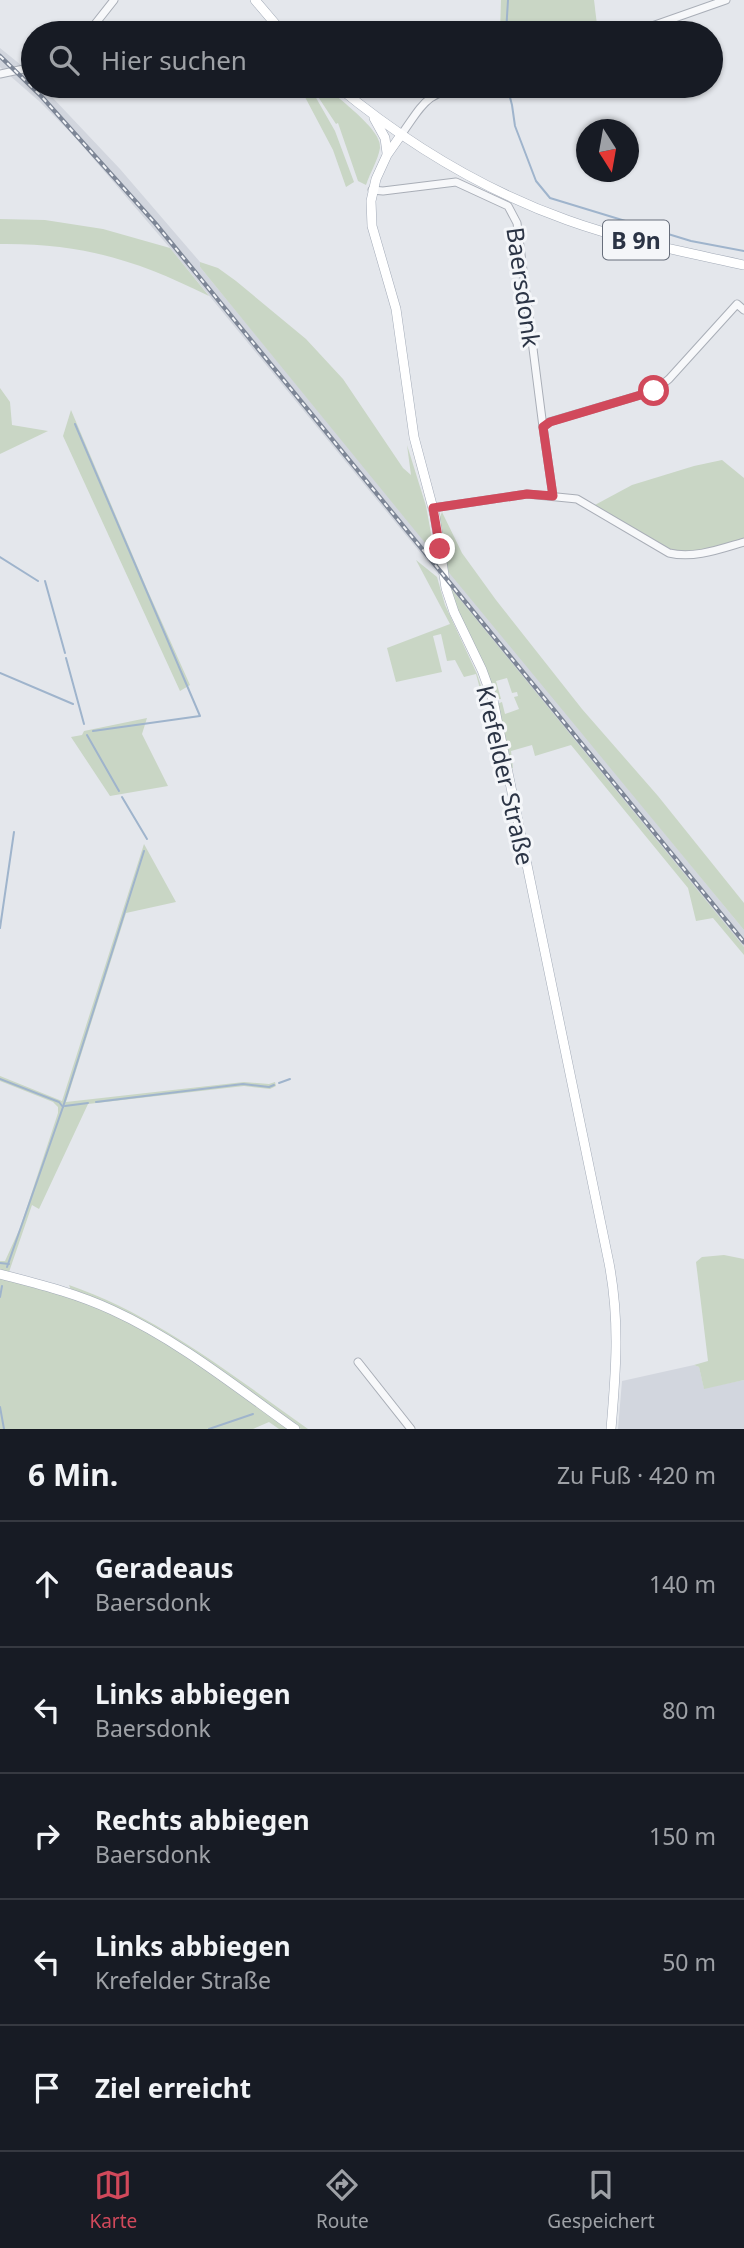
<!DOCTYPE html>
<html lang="de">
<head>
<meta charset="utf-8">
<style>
	:root { --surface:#171b24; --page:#242831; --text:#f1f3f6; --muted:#9ea1a6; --line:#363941; --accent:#d1495b }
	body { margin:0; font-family:"Noto Sans",sans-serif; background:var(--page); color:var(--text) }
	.compass { position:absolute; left:576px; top:119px; width:63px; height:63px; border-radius:50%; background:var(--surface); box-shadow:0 2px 5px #0004; rotate:169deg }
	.stop { position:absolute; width:21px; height:21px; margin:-16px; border:5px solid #d1495b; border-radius:50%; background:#fff }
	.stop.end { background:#d1495b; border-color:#fff; box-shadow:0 2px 7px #0008 }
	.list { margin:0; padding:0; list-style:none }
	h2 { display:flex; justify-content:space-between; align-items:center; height:91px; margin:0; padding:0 28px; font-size:30px }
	h2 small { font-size:23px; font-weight:400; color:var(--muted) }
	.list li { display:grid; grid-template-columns:46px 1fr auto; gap:21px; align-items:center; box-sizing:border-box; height:126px; padding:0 28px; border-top:2px solid var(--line) }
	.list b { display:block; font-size:26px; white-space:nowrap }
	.list p { margin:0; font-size:23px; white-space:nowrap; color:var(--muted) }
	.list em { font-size:23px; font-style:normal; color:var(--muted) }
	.icon { flex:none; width:38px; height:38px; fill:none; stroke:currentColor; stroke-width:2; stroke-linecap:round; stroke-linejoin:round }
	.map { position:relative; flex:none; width:744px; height:1429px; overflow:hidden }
	.search { position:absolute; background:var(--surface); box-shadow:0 2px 5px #0004; left:21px; right:21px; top:21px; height:77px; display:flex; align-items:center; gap:18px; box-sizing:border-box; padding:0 24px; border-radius:38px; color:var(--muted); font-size:26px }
	.sheet { height:721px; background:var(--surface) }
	nav { display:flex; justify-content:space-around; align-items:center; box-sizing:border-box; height:98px; border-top:2px solid var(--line); background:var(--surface); font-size:19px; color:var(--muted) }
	nav a { display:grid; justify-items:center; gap:4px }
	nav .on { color:var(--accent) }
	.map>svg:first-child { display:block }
	.built { fill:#d2d6de }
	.green { fill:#c9d6c5 }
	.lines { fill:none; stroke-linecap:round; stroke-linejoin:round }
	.stream { stroke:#9fb4cc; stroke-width:2 }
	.minor-casing { stroke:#a9aeb7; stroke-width:9 }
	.major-casing { stroke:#a3abb8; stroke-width:10 }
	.minor { stroke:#f7f8fa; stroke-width:7 }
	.major { stroke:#fff; stroke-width:9 }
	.rail-casing { stroke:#7d8696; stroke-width:4.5 }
	.rail { stroke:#f4f6f9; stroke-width:2; stroke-dasharray:5; stroke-linecap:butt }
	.route { stroke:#d1495b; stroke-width:9 }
	.labels { text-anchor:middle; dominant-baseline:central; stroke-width:6; stroke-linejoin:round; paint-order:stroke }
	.shield { fill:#f4f6f9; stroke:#676e7b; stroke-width:2 }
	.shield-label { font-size:23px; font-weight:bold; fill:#2b3445 }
	.street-label { font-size:24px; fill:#2b3445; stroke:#f4f6f9 }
</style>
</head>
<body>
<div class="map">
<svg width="744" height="1429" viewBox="0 0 744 1429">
	<rect width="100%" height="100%" fill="#e4e7ec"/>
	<g class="built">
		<polygon points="0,48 21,65 33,79 33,86 40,86 52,97 120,169 200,262 200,267 744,930 744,947 170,248 74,136 40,102 0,67"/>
		<polygon points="694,1365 699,1367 704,1388 744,1380 744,1429 618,1429 622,1381"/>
	</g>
	<g class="green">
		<polygon points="501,0 594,0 598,33 500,33"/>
		<path d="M311 86H325C337 98 383 130 380 148 378 160 370 173 366 185L358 181 338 123 336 124Z"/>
		<polygon points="311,94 315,96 335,131 354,182 346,187 333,150 305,97"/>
		<path d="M0 219 45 220 103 229 170 248 209 296C136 260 82 243 0 244Z"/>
		<polygon points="200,262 218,268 236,281 306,339 343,379 403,468 411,475 407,445 426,506 435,555 200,267"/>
		<polygon points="0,388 10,402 12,425 48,431 0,454"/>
		<polygon points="71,410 147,589 190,685 180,691 63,436"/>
		<polygon points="722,460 744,478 744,542 712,551 669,553 593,506 632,485 694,466"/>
		<polygon points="442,512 462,553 496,600 582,709 658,796 744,903 744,930 446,569 439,519"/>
		<polygon points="416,560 437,577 445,605 477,674 484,695 482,696 476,674 464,677 455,660 447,661 441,634 433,636 442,672 396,682 387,648 450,624"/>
		<polygon points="449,586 744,947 744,955 713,918 696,921 688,888 571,745 535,756 532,745 511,751 513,768 511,768 497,704 502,702 505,714 519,709 514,697 518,696 517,692 512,693 507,678 496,681 501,699 496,699 456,608"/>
		<polygon points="147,718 142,734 168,786 110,796 71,737 82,735 84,731"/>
		<polygon points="144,844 176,902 126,913 66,1102 244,1082 269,1084 275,1082 276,1086 270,1089 244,1086 88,1104 39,1209 32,1205 9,1272 0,1271 0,1261 5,1261 20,1228 58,1113 58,1107 53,1102 0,1081 0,1076 62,1101"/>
		<polygon points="724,1255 744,1259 744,1380 704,1389 699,1367 694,1365 708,1361 696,1262 702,1257"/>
		<path d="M0 1277C27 1285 56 1291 82 1301 159 1329 225 1383 291 1429H279L269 1422 253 1429H0Z"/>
		<path d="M69 1285C158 1316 232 1375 308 1429H301L204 1360 71 1290Z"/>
	</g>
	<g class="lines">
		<g class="stream">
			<polyline points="506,33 508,0"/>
			<polyline points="507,86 512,105 515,126 536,181 550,198 691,241 744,251"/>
			<polyline points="75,424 200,716 93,731"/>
			<polyline points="0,557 38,581"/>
			<polyline points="45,581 65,653"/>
			<polyline points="66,658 84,724"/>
			<polyline points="0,673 73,704"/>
			<polyline points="87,735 119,791"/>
			<polyline points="122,797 147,839"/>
			<polyline points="0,928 14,832"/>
			<polyline points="0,1079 59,1102 63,1107 7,1267"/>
			<polyline points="279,1083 290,1079"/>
			<polyline points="96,1102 243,1084 269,1087 274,1085"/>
			<polyline points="65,1106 88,1103"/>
			<polyline points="63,1107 144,851"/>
			<polyline points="0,1263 9,1264"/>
			<polyline points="0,1297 2,1286"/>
			<polyline points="0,1407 4,1429"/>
			<polyline points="209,1429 253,1414"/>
		</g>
		<defs>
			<g id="minor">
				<polyline points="88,33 114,0"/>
				<polyline points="632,33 726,0"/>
				<polyline points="0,74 33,67"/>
				<path d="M401 135C424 103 425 93 466 86"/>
				<polyline points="372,190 383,191 456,182 508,206 517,223 543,427"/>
				<polyline points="553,496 543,427 549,422 654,391 669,379 737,304 744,310"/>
				<path d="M433 508 527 494 577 499 669 553C694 559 720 549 744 542"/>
				<polyline points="358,1362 411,1429"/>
			</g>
			<g id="major">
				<polyline points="255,0 283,33"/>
				<path d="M337 86C406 143 483 190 567 220 625 241 685 252 744 265"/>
				<polyline points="374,118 385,138 387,153"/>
				<path d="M401 135 387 155 376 179 371 201 372 226 396 309 414 437 435 516 446 588 454 612 482 670 493 700 609 1263C620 1321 616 1371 611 1429"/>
				<path d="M0 1274C38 1284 76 1293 112 1310 178 1340 236 1387 295 1429"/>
			</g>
		</defs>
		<use href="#minor" class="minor-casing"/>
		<use href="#major" class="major-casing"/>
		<use href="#minor" class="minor"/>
		<use href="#major" class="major"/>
		<defs>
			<polyline id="rail" points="0,56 41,96 155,223 744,942"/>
		</defs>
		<use href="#rail" class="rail-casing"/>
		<use href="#rail" class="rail"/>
	</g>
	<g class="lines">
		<polyline class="route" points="440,549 433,508 527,494 553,496 543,427 550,422 654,391"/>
	</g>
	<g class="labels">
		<rect class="shield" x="603" y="220.5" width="66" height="39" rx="5"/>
		<g class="shield-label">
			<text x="636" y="240">B 9n</text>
		</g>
		<g class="street-label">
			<text transform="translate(524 287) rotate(82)">Baersdonk</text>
			<text transform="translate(506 775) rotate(77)">Krefelder Straße</text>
		</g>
	</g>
</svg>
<svg class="compass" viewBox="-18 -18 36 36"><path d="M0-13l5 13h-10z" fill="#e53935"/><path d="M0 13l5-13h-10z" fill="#9ea1a6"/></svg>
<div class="stop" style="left:654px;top:391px"></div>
<div class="stop end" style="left:440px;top:549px"></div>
<div class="search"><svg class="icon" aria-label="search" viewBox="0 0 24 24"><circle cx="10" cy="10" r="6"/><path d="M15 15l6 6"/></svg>Hier suchen</div>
</div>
<section class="sheet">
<h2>6 Min.<small>Zu Fuß · 420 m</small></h2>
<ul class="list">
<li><svg class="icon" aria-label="ahead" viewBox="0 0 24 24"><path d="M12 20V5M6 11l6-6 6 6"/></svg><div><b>Geradeaus</b><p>Baersdonk</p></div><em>140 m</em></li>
<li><svg class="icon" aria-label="left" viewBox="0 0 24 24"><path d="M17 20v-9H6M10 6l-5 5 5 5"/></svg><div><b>Links abbiegen</b><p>Baersdonk</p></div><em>80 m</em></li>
<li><svg class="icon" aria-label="right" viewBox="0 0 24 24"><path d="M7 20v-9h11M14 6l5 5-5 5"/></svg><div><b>Rechts abbiegen</b><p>Baersdonk</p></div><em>150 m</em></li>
<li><svg class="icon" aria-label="left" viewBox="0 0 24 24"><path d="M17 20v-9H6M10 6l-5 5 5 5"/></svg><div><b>Links abbiegen</b><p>Krefelder Straße</p></div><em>50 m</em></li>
<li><svg class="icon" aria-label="arrive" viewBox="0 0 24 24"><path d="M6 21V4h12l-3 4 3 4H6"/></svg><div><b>Ziel erreicht</b></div></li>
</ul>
</section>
<nav>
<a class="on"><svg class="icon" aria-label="map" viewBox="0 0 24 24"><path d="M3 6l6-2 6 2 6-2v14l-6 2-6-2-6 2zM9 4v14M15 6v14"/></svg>Karte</a>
<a><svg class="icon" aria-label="directions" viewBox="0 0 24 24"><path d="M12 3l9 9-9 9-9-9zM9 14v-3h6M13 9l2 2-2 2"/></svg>Route</a>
<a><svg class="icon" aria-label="saved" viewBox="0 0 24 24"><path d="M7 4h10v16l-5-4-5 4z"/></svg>Gespeichert</a>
</nav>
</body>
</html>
